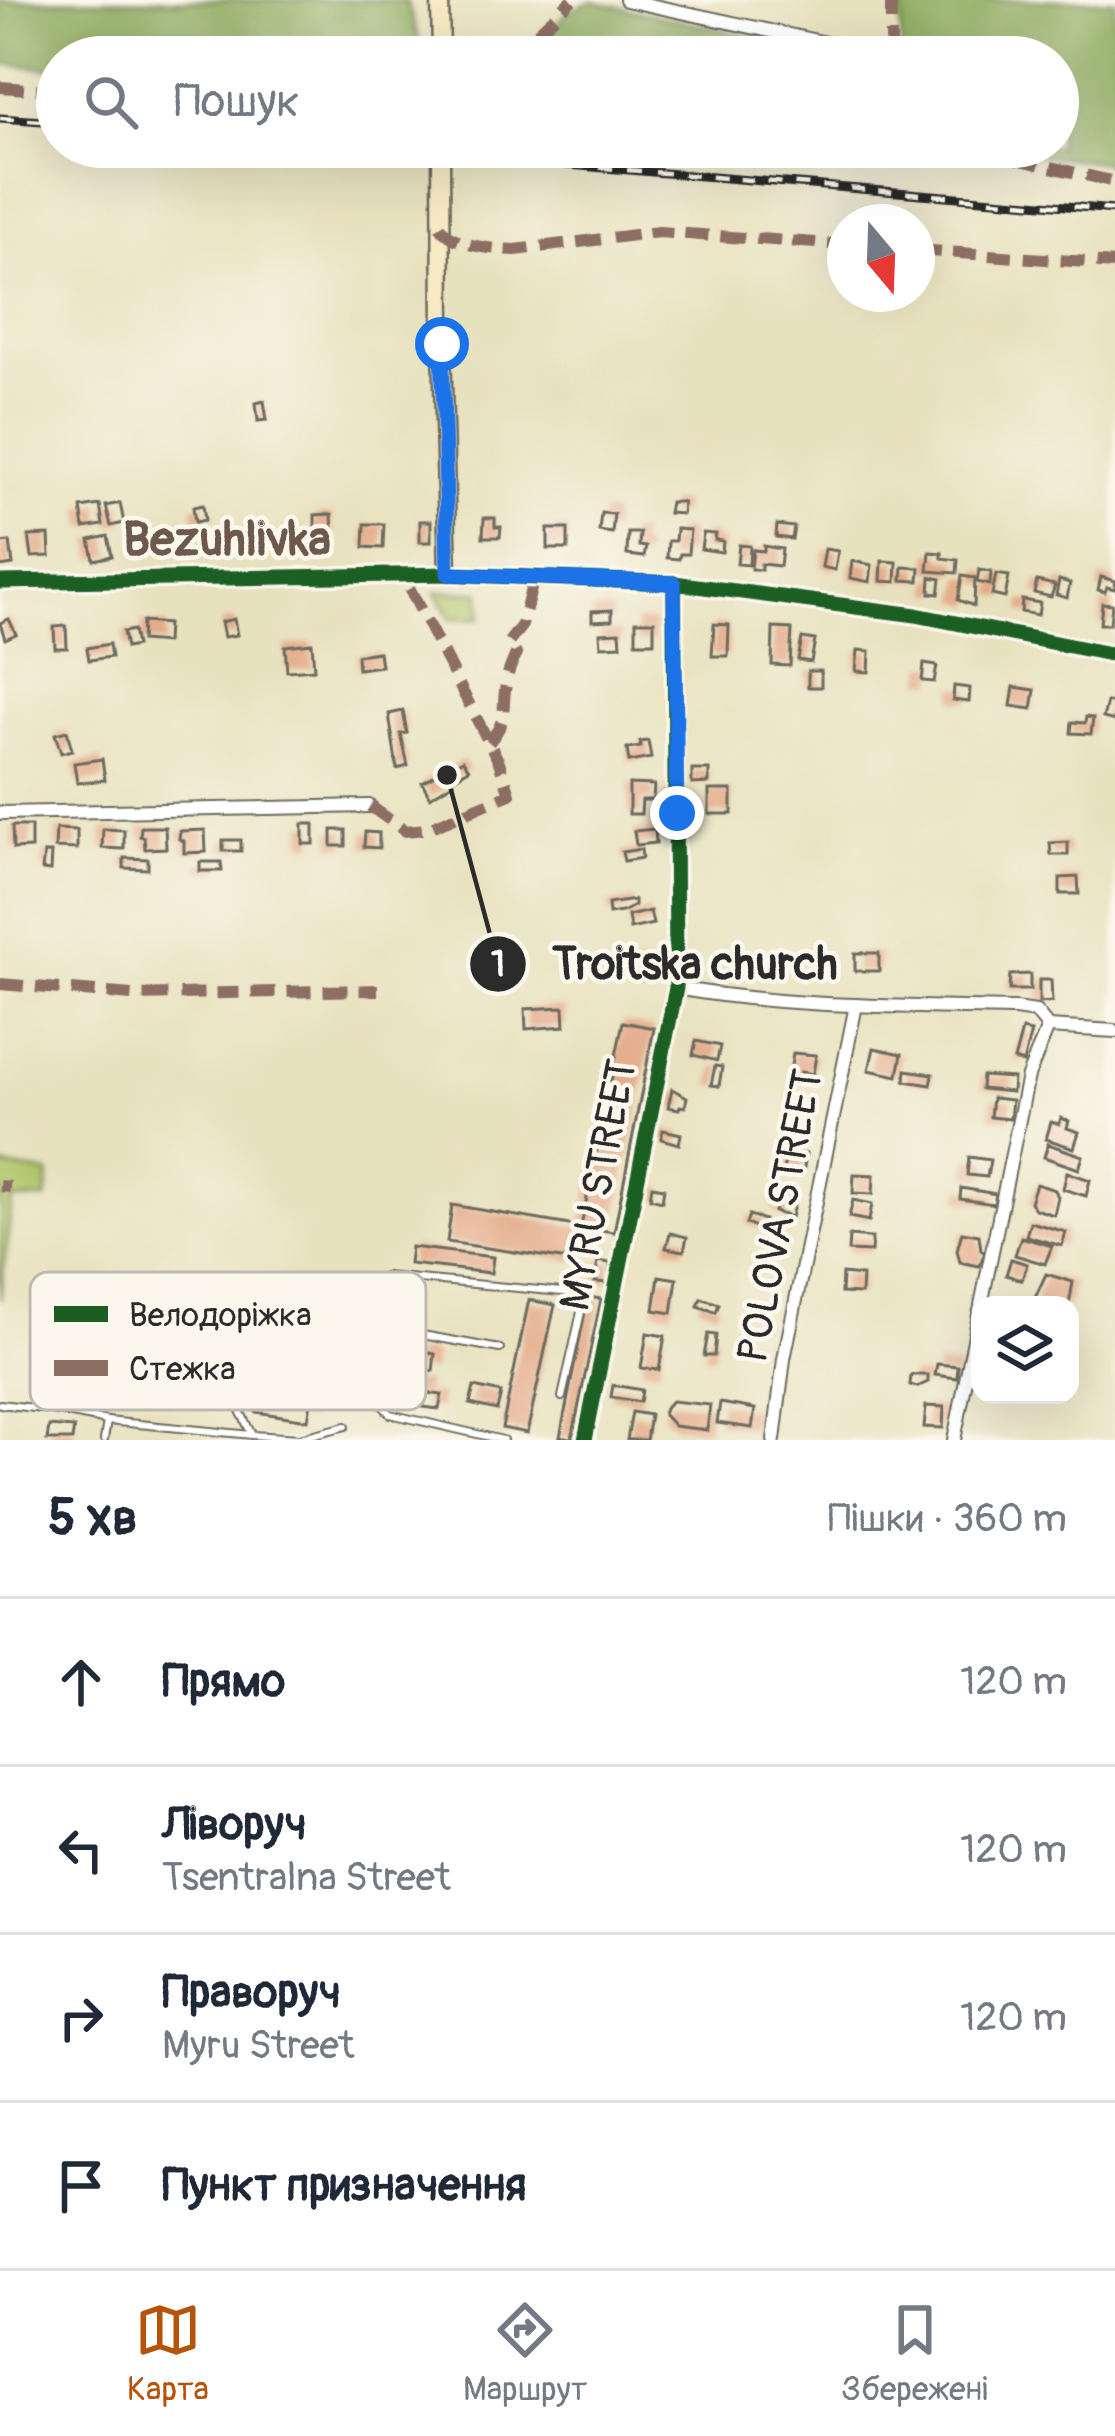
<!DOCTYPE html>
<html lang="uk">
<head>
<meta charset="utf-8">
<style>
	:root { --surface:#fff; --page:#f2f2f3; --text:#1f2937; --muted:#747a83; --line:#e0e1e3; --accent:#b45309 }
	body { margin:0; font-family:Pangolin,sans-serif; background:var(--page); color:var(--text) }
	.controls { position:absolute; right:36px; bottom:36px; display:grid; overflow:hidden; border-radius:24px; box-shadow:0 12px 48px #0002 }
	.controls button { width:108px; height:108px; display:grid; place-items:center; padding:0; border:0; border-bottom:3px solid var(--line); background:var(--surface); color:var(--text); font:60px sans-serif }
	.compass { position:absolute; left:827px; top:204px; width:108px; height:108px; border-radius:50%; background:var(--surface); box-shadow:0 12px 48px #0002; rotate:161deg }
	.stop { position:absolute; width:36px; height:36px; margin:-27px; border:9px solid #1a73e8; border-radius:50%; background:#fff }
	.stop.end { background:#1a73e8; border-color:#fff; box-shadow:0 3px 12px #0008 }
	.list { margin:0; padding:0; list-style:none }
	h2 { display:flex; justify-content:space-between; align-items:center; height:156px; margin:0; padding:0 48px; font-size:51px }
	h2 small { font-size:39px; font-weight:400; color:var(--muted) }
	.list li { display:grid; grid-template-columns:78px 1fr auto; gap:36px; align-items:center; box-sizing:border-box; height:168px; padding:0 48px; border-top:3px solid var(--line) }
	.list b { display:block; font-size:45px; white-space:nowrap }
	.list p { margin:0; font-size:39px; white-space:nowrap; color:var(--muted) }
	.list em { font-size:39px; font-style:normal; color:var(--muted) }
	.icon { flex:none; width:66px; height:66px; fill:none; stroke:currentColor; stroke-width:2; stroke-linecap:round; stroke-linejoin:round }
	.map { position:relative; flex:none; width:1115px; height:1440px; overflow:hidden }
	.search { position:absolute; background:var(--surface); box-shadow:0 12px 48px #0002; left:36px; right:36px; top:36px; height:132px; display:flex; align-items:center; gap:30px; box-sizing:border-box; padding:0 42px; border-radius:66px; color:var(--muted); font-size:45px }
	.sheet { height:828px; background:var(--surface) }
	nav { display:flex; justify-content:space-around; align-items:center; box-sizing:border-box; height:168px; border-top:3px solid var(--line); background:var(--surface); font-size:33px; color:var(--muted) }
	nav a { display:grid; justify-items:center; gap:6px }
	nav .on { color:var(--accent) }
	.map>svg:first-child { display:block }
	.green { fill:#b1c569; stroke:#6e784a; stroke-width:3 }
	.forest { fill:#8caa5d; stroke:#5c6a44; stroke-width:3 }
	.building { fill:#e4ac8a }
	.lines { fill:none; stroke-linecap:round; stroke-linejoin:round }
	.lane-casing { stroke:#6d6b5e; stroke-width:10 }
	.street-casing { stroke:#6d6b5e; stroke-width:16 }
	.secondary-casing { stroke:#6d6b5e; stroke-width:21 }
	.lane { stroke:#fff; stroke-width:6 }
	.street { stroke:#fff; stroke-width:12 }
	.secondary { stroke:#f6e9c3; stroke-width:16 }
	.rail-casing { stroke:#2b2b2b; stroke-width:9 }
	.rail { stroke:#fbf7ec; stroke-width:4.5; stroke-dasharray:14; stroke-linecap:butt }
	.quiet { stroke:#8d6e63; stroke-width:12; stroke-dasharray:24 12; stroke-linecap:butt }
	.cycleway-casing { stroke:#fbf7ec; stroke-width:22 }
	.cycleway { stroke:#1b5e20; stroke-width:15 }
	.route { stroke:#1a73e8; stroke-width:15 }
	.labels { text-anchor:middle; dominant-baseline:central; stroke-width:9; stroke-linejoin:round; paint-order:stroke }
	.street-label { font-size:42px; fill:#2b2b2b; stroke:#fbf7ec }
	.quarter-label { font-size:48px; font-weight:bold; fill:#6c584c; stroke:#fbf7ec }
	.key { fill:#fbf7ec; stroke:#bdbab2; stroke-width:3 }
	.key-label { font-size:33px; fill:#2b2b2b }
	.leader { fill:none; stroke:#2b2b2b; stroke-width:4.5 }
	.callout-dot { fill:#2b2b2b; stroke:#fbf7ec; stroke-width:4.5 }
	.mark-label { font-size:36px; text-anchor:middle; font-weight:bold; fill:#fff }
	.callout-label { font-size:45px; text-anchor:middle; font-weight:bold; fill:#2b2b2b; stroke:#fbf7ec; stroke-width:9; stroke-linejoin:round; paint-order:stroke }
</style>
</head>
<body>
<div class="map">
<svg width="1115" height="1440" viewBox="0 0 1115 1440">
	<rect width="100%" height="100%" fill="#fbf7ec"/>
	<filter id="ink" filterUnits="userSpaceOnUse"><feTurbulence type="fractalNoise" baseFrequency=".00833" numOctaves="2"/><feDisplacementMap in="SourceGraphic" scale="24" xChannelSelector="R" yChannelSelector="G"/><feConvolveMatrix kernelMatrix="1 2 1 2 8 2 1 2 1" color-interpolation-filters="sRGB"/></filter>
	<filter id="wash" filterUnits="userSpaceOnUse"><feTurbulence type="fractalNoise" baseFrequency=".004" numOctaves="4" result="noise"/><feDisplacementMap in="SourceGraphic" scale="48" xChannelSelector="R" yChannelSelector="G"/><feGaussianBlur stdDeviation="2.7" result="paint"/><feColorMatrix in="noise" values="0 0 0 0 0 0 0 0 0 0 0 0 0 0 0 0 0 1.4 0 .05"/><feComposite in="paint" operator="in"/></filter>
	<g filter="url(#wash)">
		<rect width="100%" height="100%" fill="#e8e1be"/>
		<g class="green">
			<polygon points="436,592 481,592 481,618 451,619"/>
			<polygon points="0,1166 49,1174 46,1199 12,1200 0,1300"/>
		</g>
		<g class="forest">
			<polygon points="0,0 406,0 419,39 404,57 57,57 57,69 0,64"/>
			<polygon points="901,0 1115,0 1115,164 970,147 1058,147 1058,57 901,57"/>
			<polygon points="592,1 845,57 528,57 567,12"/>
		</g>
		<g id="blocks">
			<g class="building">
				<polygon points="264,401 267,420 258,421 256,403"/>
				<polygon points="670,502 683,502 682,514 668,513"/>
				<polygon points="120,503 124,523 111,526 106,506"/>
				<polygon points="100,505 103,525 84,528 81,508"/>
				<polygon points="203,505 205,520 195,522 193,507"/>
				<polygon points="601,513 614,514 612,533 599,531"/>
				<polygon points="332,514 333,534 315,536 315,515"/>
				<polygon points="484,518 495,518 495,527 501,527 500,537 483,537"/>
				<rect x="420" y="521" width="11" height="21"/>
				<polygon points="365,524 384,524 383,548 364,547"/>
				<polygon points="777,525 794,527 792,539 776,537"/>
				<polygon points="258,527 261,547 250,549 247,529"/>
				<rect x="548" y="529" width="20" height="20"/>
				<polygon points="676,529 690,530 688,554 680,554 679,559 667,558 668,541 675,541"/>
				<polygon points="172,532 174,545 180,544 181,551 163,554 160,534"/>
				<polygon points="628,533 640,533 639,546 646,547 644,557 627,555"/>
				<polygon points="703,533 716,534 715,540 723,541 722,552 701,549"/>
				<polygon points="216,534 218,541 221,542 223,554 206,559 201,538"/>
				<polygon points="49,535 50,556 32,557 29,536"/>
				<polygon points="108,536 112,556 94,560 90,540"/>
				<polygon points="10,542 13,565 0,567 0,543"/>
				<polygon points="739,545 750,546 749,565 737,564"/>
				<polygon points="764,546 782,549 780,566 761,564 761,570 751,569 753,550 764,551"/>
				<polygon points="825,549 838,551 835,570 822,567"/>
				<polygon points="930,552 942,553 942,558 958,560 957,573 928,571"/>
				<polygon points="852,561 872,565 870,582 850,578"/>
				<polygon points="882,561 897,562 896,582 881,581"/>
				<polygon points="903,567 920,568 919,581 902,580"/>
				<polygon points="979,570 991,572 990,585 977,582"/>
				<polygon points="996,574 1009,576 1005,598 992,595"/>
				<polygon points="962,576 975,578 974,606 958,600"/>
				<polygon points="931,577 941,579 939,594 930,593"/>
				<polygon points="1101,577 1115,581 1115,589 1107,587 1105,592 1098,590"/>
				<polygon points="1059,580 1070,583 1067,598 1056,595"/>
				<polygon points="1037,581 1055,585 1051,597 1034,593"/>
				<polygon points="1022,600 1040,603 1038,615 1021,612"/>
				<polygon points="1102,603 1112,604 1110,624 1100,624"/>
				<polygon points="612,610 612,620 592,621 592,611"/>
				<polygon points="9,619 16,634 5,639 0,623"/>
				<polygon points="234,619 237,635 224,637 221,622"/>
				<rect x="636" y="621" width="18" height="21"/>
				<polygon points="142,622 167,624 166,643 141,641"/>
				<polygon points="714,624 729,625 728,656 712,656"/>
				<polygon points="66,626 67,648 55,648 54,627"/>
				<polygon points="773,628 792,629 790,666 772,665"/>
				<polygon points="133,630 136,646 126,648 123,632"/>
				<polygon points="620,632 621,645 601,646 600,633"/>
				<polygon points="802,638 815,640 811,662 798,660"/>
				<polygon points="312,643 314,669 287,671 285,646"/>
				<polygon points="109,644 111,657 89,660 87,648"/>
				<polygon points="858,650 870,651 869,672 856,671"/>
				<polygon points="379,652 381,666 358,669 357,655"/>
				<polygon points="924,664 937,666 934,682 922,681"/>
				<rect x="808" y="671" width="13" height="16"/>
				<polygon points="954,686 970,688 969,702 953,700"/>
				<polygon points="1014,687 1035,690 1032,709 1011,706"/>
				<polygon points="1107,702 1115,704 1115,721 1103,718"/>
				<polygon points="403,711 407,733 401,734 408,766 397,769 389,714"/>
				<polygon points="1086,717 1093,718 1091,734 1071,733 1072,722 1085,723"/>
				<polygon points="67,731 72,750 61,753 55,734"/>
				<polygon points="648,741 651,758 629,762 627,749 641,747 640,742"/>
				<polygon points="102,759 105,780 77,783 74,763"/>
				<polygon points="463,760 469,769 452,779 454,782 430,797 422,782"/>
				<polygon points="692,770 709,770 709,783 692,784"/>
				<polygon points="629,784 654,785 653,800 642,800 641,814 629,814"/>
				<rect x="709" y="790" width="23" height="24"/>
				<rect x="303" y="824" width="11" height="20"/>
				<polygon points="12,826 31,826 31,848 13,849"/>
				<polygon points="141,827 165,827 166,848 145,849 144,837 140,836"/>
				<polygon points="56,829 77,830 77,849 55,848"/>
				<polygon points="103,829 124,830 124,849 102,848"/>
				<polygon points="655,829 656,843 636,845 634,831"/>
				<polygon points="205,830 206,852 184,853 184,841 179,839 180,831"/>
				<rect x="332" y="830" width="14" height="16"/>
				<polygon points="365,832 379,833 379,848 364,847"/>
				<rect x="223" y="840" width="18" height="11"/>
				<polygon points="1068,842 1068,855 1051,855 1050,843"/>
				<polygon points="641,849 642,858 624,861 622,852"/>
				<polygon points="44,853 51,853 50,871 42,870"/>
				<polygon points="124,858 148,859 148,869 124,868"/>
				<polygon points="200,862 221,862 222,871 200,871"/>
				<polygon points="1078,877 1079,894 1060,894 1060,878"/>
				<polygon points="634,900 634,906 622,912 609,914 608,904"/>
				<polygon points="650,911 653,924 630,929 628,916"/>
				<rect x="855" y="953" width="24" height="18"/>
				<polygon points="654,964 654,980 633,981 633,965"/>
				<polygon points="1030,974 1030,990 1009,990 1010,975"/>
				<polygon points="1039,980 1051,980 1052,1002 1039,1003"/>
				<polygon points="564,1007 565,1026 526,1029 525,1009"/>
				<polygon points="623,1022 654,1028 614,1232 581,1227"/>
				<polygon points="1022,1030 1031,1032 1023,1063 1014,1060"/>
				<polygon points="696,1041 720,1046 717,1061 693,1055"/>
				<polygon points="874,1048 902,1054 898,1076 869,1070"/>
				<polygon points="793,1053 816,1055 813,1074 801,1072 800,1080 789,1079"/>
				<polygon points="715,1066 722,1067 719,1086 711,1085"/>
				<polygon points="906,1070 933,1074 931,1085 905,1081"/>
				<polygon points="982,1076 1013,1078 1012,1092 981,1089"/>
				<polygon points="672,1089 687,1097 685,1107 680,1106 679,1109 668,1107"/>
				<polygon points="992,1098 1012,1100 1010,1119 990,1117"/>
				<polygon points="1061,1118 1069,1121 1067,1128 1079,1132 1074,1148 1046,1139 1051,1122 1059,1124"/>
				<polygon points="663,1130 681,1134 679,1144 661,1139"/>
				<polygon points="1048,1144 1083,1156 1079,1169 1044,1157"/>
				<polygon points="787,1151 806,1154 803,1174 783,1170"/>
				<polygon points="969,1157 990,1160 987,1177 967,1175"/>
				<polygon points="1067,1172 1090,1180 1086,1196 1063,1189"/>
				<polygon points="854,1174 874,1175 873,1194 853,1193"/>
				<polygon points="1036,1184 1055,1190 1058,1197 1054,1215 1035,1209 1030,1202"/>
				<polygon points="652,1186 664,1188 662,1201 650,1198"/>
				<polygon points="961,1188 996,1194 994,1204 960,1199"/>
				<polygon points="779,1193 796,1197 791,1217 774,1212"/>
				<polygon points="853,1200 872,1204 869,1221 849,1217"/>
				<polygon points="452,1205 581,1227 575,1261 447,1242"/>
				<polygon points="749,1215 764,1220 762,1229 746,1224"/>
				<polygon points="1030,1222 1066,1232 1062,1246 1026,1236"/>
				<polygon points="962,1232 979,1235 981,1250 985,1253 979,1266 960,1262 957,1250"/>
				<polygon points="670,1233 687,1237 684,1251 666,1248"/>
				<polygon points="849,1236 872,1238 871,1252 848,1251"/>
				<polygon points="1021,1237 1052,1246 1045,1264 1015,1255"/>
				<polygon points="411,1247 493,1257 491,1273 409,1264"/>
				<polygon points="1011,1259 1027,1264 1022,1280 1006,1275"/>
				<polygon points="598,1261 610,1263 608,1283 595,1282"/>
				<polygon points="842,1274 862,1276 861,1294 841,1293"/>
				<polygon points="1046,1274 1073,1282 1069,1305 1039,1305 1034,1300"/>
				<polygon points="659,1276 677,1279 672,1313 654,1310"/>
				<polygon points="588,1297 601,1299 572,1438 560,1437"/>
				<polygon points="701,1298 719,1304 716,1312 698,1306"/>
				<polygon points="529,1300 555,1305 527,1433 502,1428"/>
				<polygon points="647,1333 665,1336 659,1370 641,1368"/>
				<polygon points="708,1334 716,1335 714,1356 704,1356"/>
				<polygon points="419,1351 435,1354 433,1371 398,1367 400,1354 417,1356"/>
				<polygon points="937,1364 958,1366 957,1378 935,1375"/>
				<polygon points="911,1375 928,1375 928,1382 917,1387 910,1385"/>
				<polygon points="413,1380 427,1382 424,1398 411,1395"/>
				<polygon points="613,1385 642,1390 640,1402 611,1397"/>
				<polygon points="474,1387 501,1393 497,1410 470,1404"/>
				<polygon points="259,1389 312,1397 308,1420 256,1412"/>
				<polygon points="427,1393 442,1395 439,1409 423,1407"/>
				<polygon points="672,1401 710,1405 707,1430 674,1426 663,1414 666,1406"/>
				<polygon points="720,1403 755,1409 752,1428 717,1423"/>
				<polygon points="926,1406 944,1407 943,1428 924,1427"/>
				<polygon points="632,1412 650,1415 646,1440 627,1440"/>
				<polygon points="49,1426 74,1428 72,1440 47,1440"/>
			</g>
		</g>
	</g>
	<g filter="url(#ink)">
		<use href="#blocks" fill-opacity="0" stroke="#6d6b5e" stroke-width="3"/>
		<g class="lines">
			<defs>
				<g id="lane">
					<polyline points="367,1325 374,1292 385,1276 585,1294 562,1397"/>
					<polyline points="500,1349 367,1325 362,1356 365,1385 390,1414 503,1440"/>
					<polyline points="0,1404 59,1411 72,1349 300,1377 380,1402"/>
					<polyline points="60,1410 162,1361"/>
					<polyline points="62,1412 107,1421"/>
					<polyline points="252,1435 299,1438 346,1426"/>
					<polyline points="104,1440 107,1421 252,1435 218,1366"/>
				</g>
				<g id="street">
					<polyline points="626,0 891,57"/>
					<polyline points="0,813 370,806"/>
					<path d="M676 988C788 1008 901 1006 1015 1009L1036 1012 1048 1027 1115 1031"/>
					<polyline points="981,1305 1028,1076 1048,1027"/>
					<polyline points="774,1440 784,1359 856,1005"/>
					<polyline points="954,1440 980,1310"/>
				</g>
				<g id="secondary">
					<polyline points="440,0 441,57"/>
					<polyline points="441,147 442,344 448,574"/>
					<polyline points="0,582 448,574 674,583 916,615 1115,655"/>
					<polyline points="585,1440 676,988 674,583"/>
				</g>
			</defs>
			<use href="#lane" class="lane-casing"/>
			<use href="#street" class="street-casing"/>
			<use href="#secondary" class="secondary-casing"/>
			<use href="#lane" class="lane"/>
			<use href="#street" class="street"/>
			<use href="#secondary" class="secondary"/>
			<defs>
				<g id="rail">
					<polyline points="0,118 57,122"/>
					<polyline points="348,147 1115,210"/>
				</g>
			</defs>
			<use href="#rail" class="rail-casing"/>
			<use href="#rail" class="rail"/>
			<g class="quiet">
				<polyline points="511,57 572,0"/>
				<polyline points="891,57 891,0"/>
				<polyline points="0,87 57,91"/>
				<polyline points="945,147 1021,160 1115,182"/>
				<path d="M440 226C454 247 491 249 515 250L659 232 845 245"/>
				<polyline points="917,250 1115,264"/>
				<path d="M489 742C509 719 501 711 506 684 507 674 512 663 516 654L509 642 522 625 534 577"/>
				<polyline points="370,806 405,831 426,829 510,794 499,762 402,574"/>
				<polyline points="0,984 132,995 378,990"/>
				<polyline points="0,1186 10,1187"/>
			</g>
			<defs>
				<g id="cycleway">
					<polyline points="0,582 448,574 674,583 916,615 1115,655"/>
					<polyline points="585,1440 676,988 674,583"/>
				</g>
			</defs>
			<use href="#cycleway" class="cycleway-casing"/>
			<use href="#cycleway" class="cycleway"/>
		</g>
	</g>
	<g class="lines" filter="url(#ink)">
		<polyline class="route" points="442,344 448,574 674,583 677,813"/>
	</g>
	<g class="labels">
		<g class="street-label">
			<text transform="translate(599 1185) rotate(-79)">MYRU STREET</text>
			<text transform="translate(781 1216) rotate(-79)">POLOVA STREET</text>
		</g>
		<g class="quarter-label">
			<text x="227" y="540">Bezuhlivka</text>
		</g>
	</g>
	<rect x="30" y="1272" width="396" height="138" rx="18" class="key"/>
	<rect x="54" y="1306" width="54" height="16" fill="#1b5e20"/>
	<rect x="54" y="1360" width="54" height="16" fill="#8d6e63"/>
	<g class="key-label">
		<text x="129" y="1326">Велодоріжка</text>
		<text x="129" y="1380">Стежка</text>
	</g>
	<path class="leader" d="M447 775L498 964"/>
	<g class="callout-dot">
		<circle cx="447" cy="775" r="12"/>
		<circle cx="498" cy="964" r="30"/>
	</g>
	<g class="mark-label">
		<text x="498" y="976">1</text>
	</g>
	<g class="callout-label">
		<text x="695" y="979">Troitska church</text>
	</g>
</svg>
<div class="controls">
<button><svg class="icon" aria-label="layers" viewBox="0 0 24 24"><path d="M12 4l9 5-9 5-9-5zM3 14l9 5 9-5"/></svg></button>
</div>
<svg class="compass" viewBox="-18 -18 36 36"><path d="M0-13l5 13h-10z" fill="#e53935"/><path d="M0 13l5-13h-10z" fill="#747a83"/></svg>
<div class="stop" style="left:442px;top:344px"></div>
<div class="stop end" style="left:677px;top:813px"></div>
<div class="search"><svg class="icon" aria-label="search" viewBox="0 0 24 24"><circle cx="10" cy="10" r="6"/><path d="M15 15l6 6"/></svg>Пошук</div>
</div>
<section class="sheet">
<h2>5 хв<small>Пішки · 360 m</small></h2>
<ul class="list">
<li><svg class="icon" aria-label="ahead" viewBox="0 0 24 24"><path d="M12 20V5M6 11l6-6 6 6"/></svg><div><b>Прямо</b></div><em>120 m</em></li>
<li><svg class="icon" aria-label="left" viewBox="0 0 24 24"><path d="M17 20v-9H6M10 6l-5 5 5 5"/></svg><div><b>Ліворуч</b><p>Tsentralna Street</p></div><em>120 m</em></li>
<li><svg class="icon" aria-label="right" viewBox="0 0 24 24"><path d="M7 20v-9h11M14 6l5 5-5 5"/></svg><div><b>Праворуч</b><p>Myru Street</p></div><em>120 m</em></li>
<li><svg class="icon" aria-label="arrive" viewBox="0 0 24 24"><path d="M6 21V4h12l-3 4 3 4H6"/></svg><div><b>Пункт призначення</b></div></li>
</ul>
</section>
<nav>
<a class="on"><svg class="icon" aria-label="map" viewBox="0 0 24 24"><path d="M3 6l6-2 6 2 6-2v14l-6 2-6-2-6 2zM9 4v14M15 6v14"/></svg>Карта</a>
<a><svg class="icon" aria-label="directions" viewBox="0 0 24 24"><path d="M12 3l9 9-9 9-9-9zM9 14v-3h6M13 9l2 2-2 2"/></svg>Маршрут</a>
<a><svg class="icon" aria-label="saved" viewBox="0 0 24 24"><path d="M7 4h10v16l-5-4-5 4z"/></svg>Збережені</a>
</nav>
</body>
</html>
